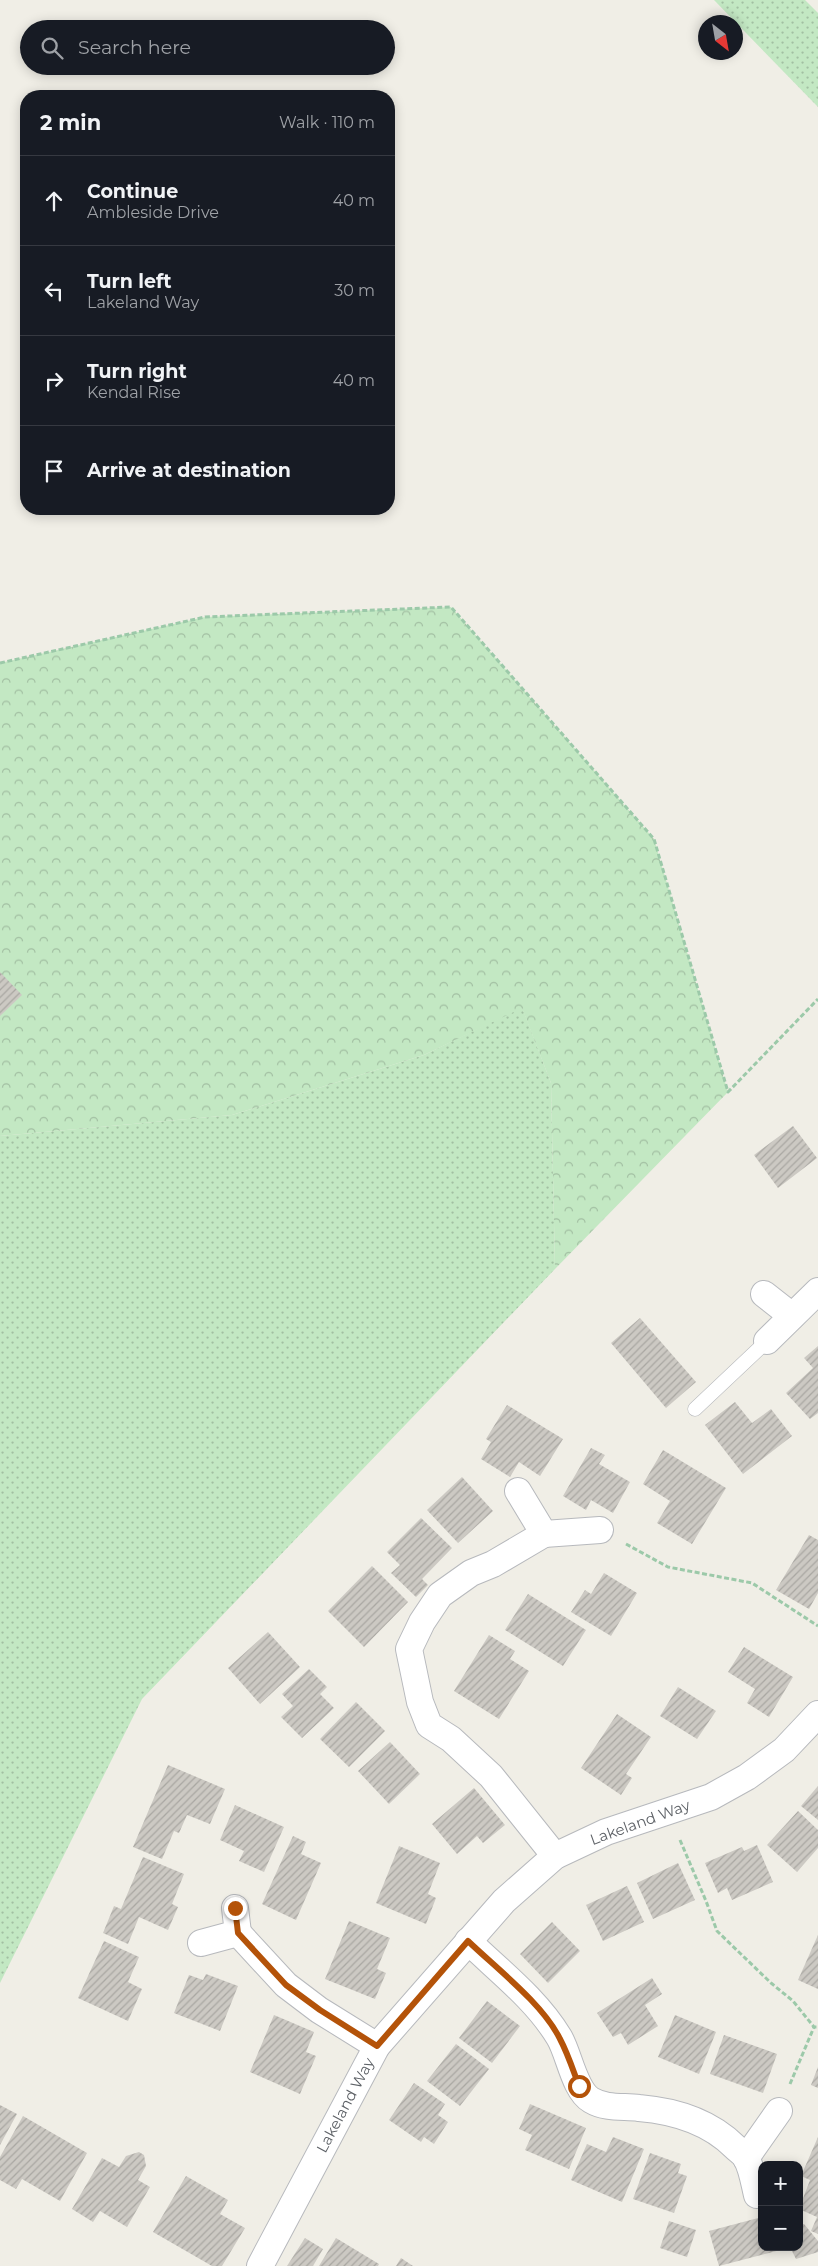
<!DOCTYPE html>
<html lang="en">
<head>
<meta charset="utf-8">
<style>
	:root { --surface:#171b24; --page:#20242c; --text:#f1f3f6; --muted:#9ea1a6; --line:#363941 }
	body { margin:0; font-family:Montserrat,sans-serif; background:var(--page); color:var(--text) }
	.controls { position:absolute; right:15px; bottom:15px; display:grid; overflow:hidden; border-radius:10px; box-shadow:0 2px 12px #0003 }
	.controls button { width:45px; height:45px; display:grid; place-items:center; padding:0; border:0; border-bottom:1px solid var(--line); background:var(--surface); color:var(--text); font:25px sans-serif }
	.compass { position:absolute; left:698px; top:15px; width:45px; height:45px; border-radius:50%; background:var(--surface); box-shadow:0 2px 12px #0003; rotate:149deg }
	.stop { position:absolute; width:15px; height:15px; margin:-11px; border:4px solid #b45309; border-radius:50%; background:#fff }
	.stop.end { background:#b45309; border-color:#fff; box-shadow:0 1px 5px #0008 }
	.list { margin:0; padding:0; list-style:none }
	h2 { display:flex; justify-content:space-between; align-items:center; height:65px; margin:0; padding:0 20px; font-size:21px }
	h2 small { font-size:16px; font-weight:400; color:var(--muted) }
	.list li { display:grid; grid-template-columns:32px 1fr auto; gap:15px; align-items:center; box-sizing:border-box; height:90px; padding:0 20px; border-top:1px solid var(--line) }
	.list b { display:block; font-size:19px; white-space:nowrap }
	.list p { margin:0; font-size:16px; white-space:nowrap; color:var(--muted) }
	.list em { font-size:16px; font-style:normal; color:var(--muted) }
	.icon { flex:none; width:28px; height:28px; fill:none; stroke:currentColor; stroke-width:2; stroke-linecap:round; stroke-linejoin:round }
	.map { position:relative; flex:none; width:818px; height:2266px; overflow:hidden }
	.search { position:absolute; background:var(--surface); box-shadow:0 2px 12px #0003; left:20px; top:20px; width:375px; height:55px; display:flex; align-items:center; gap:12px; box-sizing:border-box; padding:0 18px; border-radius:28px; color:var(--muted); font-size:19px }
	.panel { position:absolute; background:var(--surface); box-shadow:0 2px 12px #0003; left:20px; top:90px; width:375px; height:425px; border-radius:20px }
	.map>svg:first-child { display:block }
	.grass { fill:url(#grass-dots) }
	.forest { fill:url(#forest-crowns) }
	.building { fill:url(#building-hatch) }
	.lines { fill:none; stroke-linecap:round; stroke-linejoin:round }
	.lane-casing { stroke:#b7b9bd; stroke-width:15 }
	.street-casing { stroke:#b7b9bd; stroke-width:28 }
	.path { stroke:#9cc9a9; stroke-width:3; stroke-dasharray:5 2.5; stroke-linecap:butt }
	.lane { stroke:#fff; stroke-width:14 }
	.street { stroke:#fff; stroke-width:26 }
	.route { stroke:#b45309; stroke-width:6 }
	.labels { text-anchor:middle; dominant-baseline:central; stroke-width:4; stroke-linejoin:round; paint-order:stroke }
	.street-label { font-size:15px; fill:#5e6267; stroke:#fff }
</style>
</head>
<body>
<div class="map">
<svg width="818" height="2266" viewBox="0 0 818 2266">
	<defs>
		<pattern id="grass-dots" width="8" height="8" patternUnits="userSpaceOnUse" patternTransform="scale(1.25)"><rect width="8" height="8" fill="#c3e8c3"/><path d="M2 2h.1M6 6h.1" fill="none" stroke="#a2bfa2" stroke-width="1.8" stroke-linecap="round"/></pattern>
		<pattern id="forest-crowns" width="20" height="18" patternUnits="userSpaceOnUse" patternTransform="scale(1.25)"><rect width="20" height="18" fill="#c3e8c3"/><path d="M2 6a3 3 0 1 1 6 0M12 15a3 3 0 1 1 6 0" fill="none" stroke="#a2bfa2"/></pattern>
		<pattern id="building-hatch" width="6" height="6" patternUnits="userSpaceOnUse" patternTransform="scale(1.25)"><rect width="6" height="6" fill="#ccc9c3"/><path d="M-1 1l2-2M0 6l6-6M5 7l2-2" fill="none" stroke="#a9a7a2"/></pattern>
	</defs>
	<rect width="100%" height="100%" fill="#f0eee6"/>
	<g class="grass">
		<polygon points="714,0 805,0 818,13 818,107"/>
		<polygon points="522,1007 551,1083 555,1269 142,1699 0,1983 0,1136 232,1115 424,1055"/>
	</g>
	<polygon class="forest" points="451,607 654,839 728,1092 555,1269 551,1083 522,1008 424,1055 232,1115 0,1136 0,663 205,617"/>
	<g class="building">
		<polygon points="0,972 22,995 0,1016"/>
		<polygon points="793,1126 817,1158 778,1188 754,1155"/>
		<polygon points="640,1318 696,1382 666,1408 611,1343"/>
		<polygon points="818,1346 818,1413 810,1419 786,1393 813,1368 804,1358"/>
		<polygon points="735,1402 752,1423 771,1409 792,1436 743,1474 705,1425"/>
		<polygon points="507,1405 563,1439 540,1476 519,1462 510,1477 481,1459 491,1442 486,1439"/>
		<polygon points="591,1448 605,1455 599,1464 630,1482 613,1513 591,1500 586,1510 563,1496"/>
		<polygon points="663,1450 726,1488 692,1544 657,1523 670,1501 643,1484"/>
		<polygon points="462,1477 493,1511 458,1543 427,1510"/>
		<polygon points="421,1518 452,1548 422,1579 428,1585 416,1597 391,1573 400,1565 387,1552"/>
		<polygon points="809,1535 818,1540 818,1593 809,1609 776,1590"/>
		<polygon points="372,1566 408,1602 364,1647 328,1611"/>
		<polygon points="604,1573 637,1593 611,1636 571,1612 585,1590 591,1594"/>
		<polygon points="528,1594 586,1630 563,1666 505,1630"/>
		<polygon points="268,1632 300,1667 260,1704 228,1668"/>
		<polygon points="489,1635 515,1651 510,1659 529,1671 499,1719 454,1691"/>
		<polygon points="744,1647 793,1677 769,1717 747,1703 755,1689 728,1672"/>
		<polygon points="309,1669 327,1687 320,1694 334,1708 302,1738 281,1717 293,1706 282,1694"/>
		<polygon points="678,1687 716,1711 697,1739 660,1716"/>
		<polygon points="356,1702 385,1731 349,1767 320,1739"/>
		<polygon points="617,1714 651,1737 626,1774 632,1778 621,1795 581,1768"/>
		<polygon points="390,1742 420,1774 389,1804 358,1771"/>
		<polygon points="168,1765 225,1789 210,1824 187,1815 179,1833 174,1831 162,1859 133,1847"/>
		<polygon points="818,1786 818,1820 801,1806"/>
		<polygon points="474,1788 505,1825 483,1843 477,1836 457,1854 432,1824"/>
		<polygon points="235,1805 284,1827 264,1872 239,1861 244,1851 220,1840"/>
		<polygon points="798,1811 818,1830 818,1848 797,1872 767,1845"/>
		<polygon points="293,1836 306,1842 301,1854 321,1863 296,1920 262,1904"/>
		<polygon points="757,1845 773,1882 732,1900 727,1888 718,1893 705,1863 742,1847 744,1851"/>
		<polygon points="399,1846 440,1863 428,1894 436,1898 426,1924 376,1903"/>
		<polygon points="143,1857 184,1874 172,1904 178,1907 168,1930 139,1917 128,1944 103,1933 114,1906 121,1909"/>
		<polygon points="678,1863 695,1900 653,1919 637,1883"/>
		<polygon points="627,1886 644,1922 603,1941 586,1905"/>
		<polygon points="349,1921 390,1938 377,1969 386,1973 375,1999 325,1979"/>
		<polygon points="552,1922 580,1951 548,1983 520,1954"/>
		<polygon points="818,1935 818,1989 798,1980"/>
		<polygon points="104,1941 139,1957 128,1982 142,1989 128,2021 78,1998"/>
		<polygon points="206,1974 238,1986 220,2031 174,2013 189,1975 203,1980"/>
		<polygon points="652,1978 662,1994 645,2005 658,2026 628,2045 621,2033 613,2037 597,2013"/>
		<polygon points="487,2001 520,2026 492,2063 459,2038"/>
		<polygon points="274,2015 314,2032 306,2052 316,2056 300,2094 250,2072"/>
		<polygon points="675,2015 716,2032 699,2074 658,2057"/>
		<polygon points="724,2035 777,2054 763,2093 710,2074"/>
		<polygon points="456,2044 489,2069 460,2106 427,2081"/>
		<polygon points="818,2067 818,2088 811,2085"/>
		<polygon points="414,2083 445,2104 438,2115 448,2122 434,2144 424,2137 421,2142 389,2120"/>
		<polygon points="530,2104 586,2128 569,2169 525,2150 532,2135 519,2129"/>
		<polygon points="0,2105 17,2114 0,2145"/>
		<polygon points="23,2116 87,2153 60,2201 22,2179 16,2189 0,2180 0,2157"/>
		<polygon points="613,2137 644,2149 622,2202 571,2180 587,2144 606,2152"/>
		<polygon points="818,2137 818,2234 811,2231 817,2217 799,2209 810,2180 801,2176"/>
		<polygon points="139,2152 144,2155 146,2166 138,2180 150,2187 127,2227 100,2211 93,2222 72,2209 102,2158 119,2167 126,2156"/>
		<polygon points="650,2153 681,2164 678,2173 687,2176 674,2213 633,2199"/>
		<polygon points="186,2176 228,2200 220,2214 245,2228 222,2266 212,2266 153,2232"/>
		<polygon points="762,2217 762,2247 788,2248 719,2266 709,2231"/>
		<polygon points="669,2221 696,2230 687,2257 660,2248"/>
		<polygon points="799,2224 804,2224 818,2241 818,2252 796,2259 790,2247 799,2247"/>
		<polygon points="305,2238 323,2249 313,2266 287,2266"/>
		<polygon points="336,2238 379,2264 378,2266 319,2266"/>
		<polygon points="401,2258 413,2266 396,2266"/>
	</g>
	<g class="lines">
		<defs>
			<polyline id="lane" points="695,1409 767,1341"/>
			<g id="street">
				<polyline points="764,1294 792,1316"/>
				<polyline points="767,1341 818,1291"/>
				<polyline points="518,1491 544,1534 600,1530"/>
				<polyline points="544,1534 493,1564 471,1573 440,1595 422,1622 409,1649 420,1702 429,1725 451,1739 491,1776 555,1856"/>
				<polyline points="238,1933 286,1985 319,2010 377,2046"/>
				<path d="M468 1941C499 1971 536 1999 559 2037 569 2053 574 2090 591 2100 606 2109 623 2106 639 2108 675 2111 709 2121 735 2147 739 2151 744 2154 746 2158 752 2168 754 2183 757 2195"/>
				<polyline points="201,1943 238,1933 235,1908"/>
				<polyline points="746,2158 779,2111"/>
				<polyline points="260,2266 377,2046 504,1901 555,1856 606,1832 711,1797 747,1777 784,1750 818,1714"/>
			</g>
		</defs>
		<use href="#lane" class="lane-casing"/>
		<use href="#street" class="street-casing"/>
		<g class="path">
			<polyline points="0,663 205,617 451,607 654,839 728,1092 818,999"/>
			<polyline points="626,1544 668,1567 752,1583 818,1626"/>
			<polyline points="680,1840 706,1901 717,1931 771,1983 793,2001 814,2027 818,2027"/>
			<polyline points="790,2084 814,2027"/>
		</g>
		<use href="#lane" class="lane"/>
		<use href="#street" class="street"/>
	</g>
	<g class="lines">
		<path class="route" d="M235 1908 238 1933 286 1985 320 2010 377 2046 468 1941C496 1968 543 2004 560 2039 568 2054 573 2070 579 2086"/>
	</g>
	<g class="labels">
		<g class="street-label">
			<text transform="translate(640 1822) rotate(-20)">Lakeland Way</text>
			<text transform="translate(345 2105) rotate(-62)">Lakeland Way</text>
		</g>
	</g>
</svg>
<div class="controls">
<button>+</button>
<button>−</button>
</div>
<svg class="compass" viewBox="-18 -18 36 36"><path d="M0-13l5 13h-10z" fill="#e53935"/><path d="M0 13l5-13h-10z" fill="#9ea1a6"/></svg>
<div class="stop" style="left:579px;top:2086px"></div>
<div class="stop end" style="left:235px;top:1908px"></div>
<div class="search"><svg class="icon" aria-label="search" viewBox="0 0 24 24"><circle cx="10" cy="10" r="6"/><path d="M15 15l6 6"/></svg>Search here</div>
<section class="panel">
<h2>2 min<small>Walk · 110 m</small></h2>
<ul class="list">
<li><svg class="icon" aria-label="ahead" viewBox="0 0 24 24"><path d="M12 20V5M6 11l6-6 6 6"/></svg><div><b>Continue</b><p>Ambleside Drive</p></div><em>40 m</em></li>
<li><svg class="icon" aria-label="left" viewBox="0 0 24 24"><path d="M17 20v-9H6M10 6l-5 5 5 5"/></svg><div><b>Turn left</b><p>Lakeland Way</p></div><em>30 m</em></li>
<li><svg class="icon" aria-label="right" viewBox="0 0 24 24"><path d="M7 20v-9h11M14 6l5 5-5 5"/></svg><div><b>Turn right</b><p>Kendal Rise</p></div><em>40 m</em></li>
<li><svg class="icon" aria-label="arrive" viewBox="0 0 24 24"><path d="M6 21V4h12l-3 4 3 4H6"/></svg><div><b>Arrive at destination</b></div></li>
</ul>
</section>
</div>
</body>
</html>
